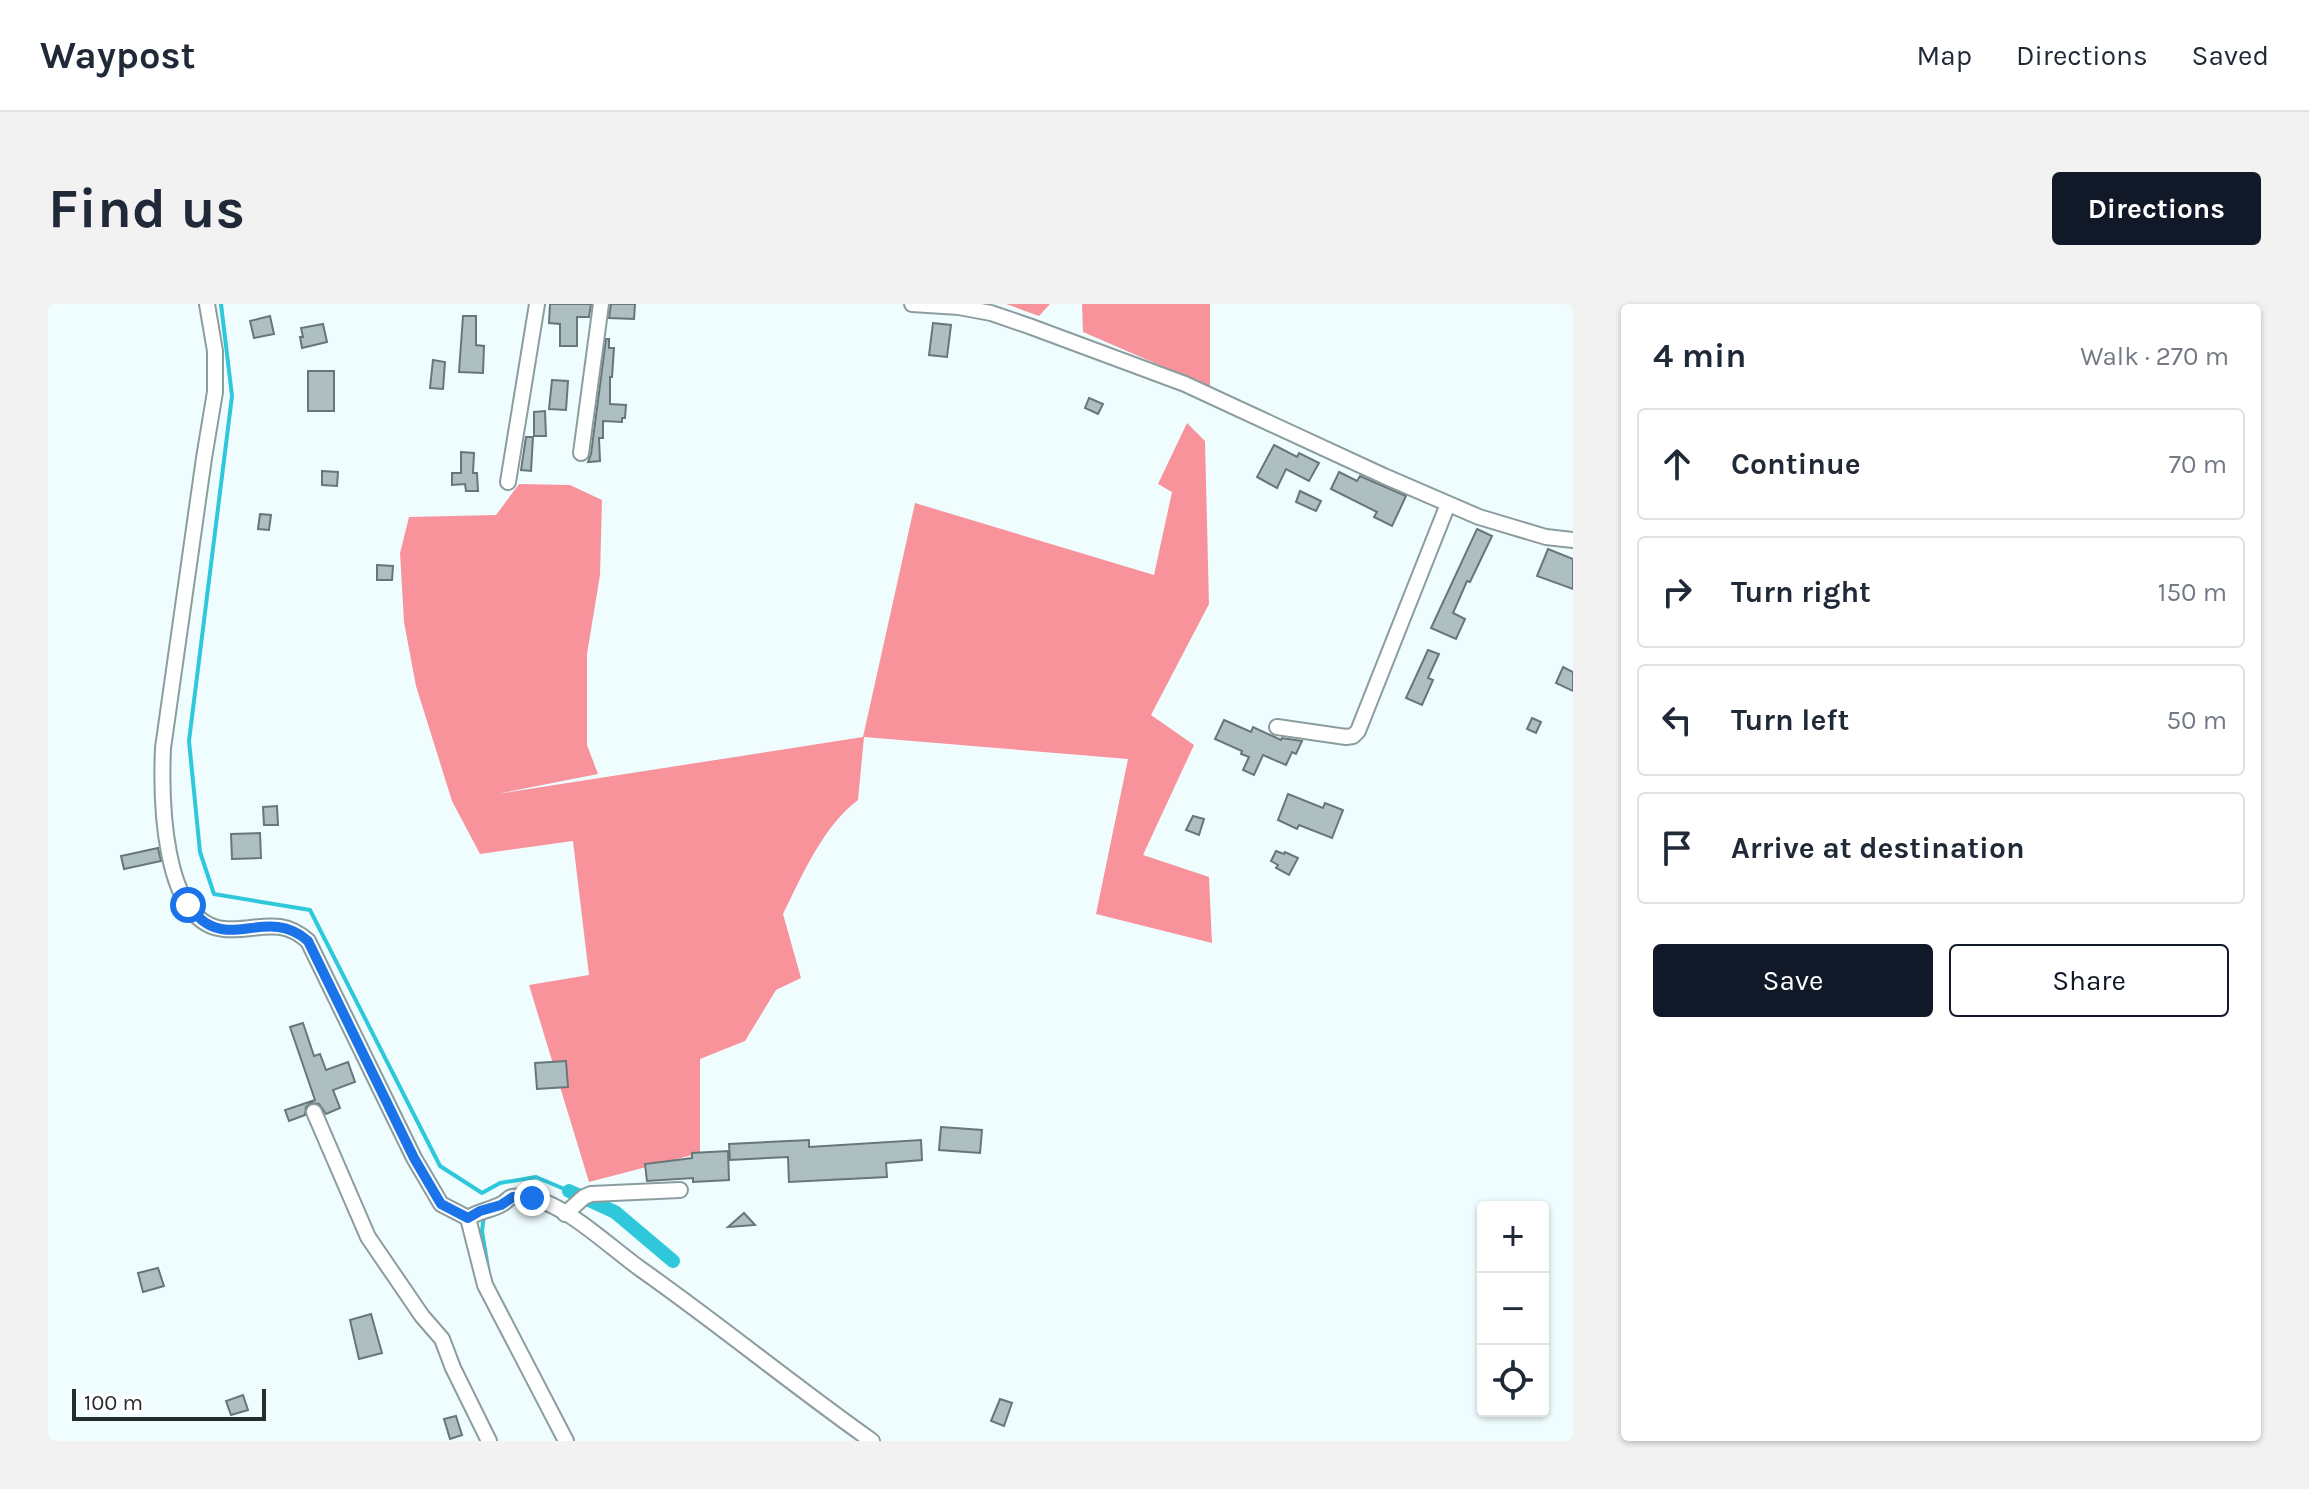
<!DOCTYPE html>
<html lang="en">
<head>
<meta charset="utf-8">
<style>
	:root { --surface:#fff; --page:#f2f2f3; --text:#1f2937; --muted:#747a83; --line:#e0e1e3; --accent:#111827 }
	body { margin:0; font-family:Karla,sans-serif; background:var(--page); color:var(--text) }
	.controls { position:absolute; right:24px; bottom:24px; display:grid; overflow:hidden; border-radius:8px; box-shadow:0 2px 6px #0004 }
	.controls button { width:72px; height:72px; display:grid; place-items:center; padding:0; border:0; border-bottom:2px solid var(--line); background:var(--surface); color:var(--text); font:40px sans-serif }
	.scale { position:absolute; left:24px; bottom:20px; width:194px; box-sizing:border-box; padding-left:8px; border:4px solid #262c2d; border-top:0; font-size:22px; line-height:28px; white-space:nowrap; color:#262c2d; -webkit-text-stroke:6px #fff; paint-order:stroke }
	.stop { position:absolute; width:24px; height:24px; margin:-18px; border:6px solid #1a73e8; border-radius:50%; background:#fff }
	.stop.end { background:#1a73e8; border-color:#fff; box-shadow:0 2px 8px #0008 }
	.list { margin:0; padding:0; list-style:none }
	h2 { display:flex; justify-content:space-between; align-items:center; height:104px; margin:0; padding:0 32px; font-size:34px }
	h2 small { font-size:26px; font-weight:400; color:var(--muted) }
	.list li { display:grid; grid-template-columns:52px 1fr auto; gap:24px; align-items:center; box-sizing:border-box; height:112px; margin:0 16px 16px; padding:0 16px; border:2px solid var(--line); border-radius:8px }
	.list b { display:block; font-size:30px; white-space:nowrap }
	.list em { font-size:26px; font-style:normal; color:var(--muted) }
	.actions { display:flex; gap:16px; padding:24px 32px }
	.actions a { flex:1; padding:18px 0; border:2px solid var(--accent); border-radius:8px; text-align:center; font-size:28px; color:var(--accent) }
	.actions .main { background:var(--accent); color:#fff }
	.icon { flex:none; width:44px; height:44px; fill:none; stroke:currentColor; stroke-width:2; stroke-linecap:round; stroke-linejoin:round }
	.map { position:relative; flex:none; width:1525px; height:1137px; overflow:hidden; border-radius:8px }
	header { display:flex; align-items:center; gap:48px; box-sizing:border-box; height:112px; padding:0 40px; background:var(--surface); border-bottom:2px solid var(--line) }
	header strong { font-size:38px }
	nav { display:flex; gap:44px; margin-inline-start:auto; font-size:28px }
	.intro { display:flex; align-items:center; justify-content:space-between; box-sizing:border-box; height:192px; padding:0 48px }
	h1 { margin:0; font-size:56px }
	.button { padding:20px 36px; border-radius:8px; background:var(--accent); color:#fff; font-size:28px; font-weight:700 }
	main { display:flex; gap:48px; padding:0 48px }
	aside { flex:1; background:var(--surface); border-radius:8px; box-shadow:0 2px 6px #0004 }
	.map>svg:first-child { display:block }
	.forest { fill:#f8939c }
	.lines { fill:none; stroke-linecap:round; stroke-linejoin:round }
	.stream { stroke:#2fc8da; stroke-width:4 }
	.canal { stroke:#2fc8da; stroke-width:14 }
	.building { fill:#aebfc1; stroke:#677679; stroke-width:2 }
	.minor-casing { stroke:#8c9d9f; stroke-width:18 }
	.minor { stroke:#fff; stroke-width:14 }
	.route { stroke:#1a73e8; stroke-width:10 }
</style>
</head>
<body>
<header>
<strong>Waypost</strong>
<nav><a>Map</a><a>Directions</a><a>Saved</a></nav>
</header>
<div class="intro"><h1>Find us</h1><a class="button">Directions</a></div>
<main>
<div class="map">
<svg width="1525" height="1137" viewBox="0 0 1525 1137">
	<rect width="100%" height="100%" fill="#effdff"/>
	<g class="forest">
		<polygon points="958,0 1002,0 991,12"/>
		<polygon points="1034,0 1162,0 1162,83 1035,28"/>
		<path d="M1139 119 1157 137 1161 300 1103 411 1146 441 1095 551 1161 573 1164 639 1048 610 1080 455 816 433 810 496C775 522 754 572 735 610L753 674 728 686 697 737 652 755V849L541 878 481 681 541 671 525 537 432 550 404 497 368 382 356 318 352 249 361 213 448 211 471 180 522 181 554 196 552 271 539 350V441L550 470 449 490 815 433 867 199 1106 271 1124 188 1110 180Z"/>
	</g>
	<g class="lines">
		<g class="stream">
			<polyline points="173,0 184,92 141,437 152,548 166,590 262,606 392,862 434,889 452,879 488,873 521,887"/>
			<polyline points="436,911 434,927 441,970"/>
		</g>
		<polyline class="canal" points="521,887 567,908 625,957"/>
	</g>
	<g class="building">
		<polygon points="502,0 543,0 541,13 529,13 529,42 512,42 512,20 501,19"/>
		<polygon points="563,0 587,0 586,15 561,14"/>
		<polygon points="222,12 226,30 206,34 202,17"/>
		<polygon points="415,12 428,12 428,41 436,42 435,69 411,68"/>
		<polygon points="885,19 903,21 899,53 881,51"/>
		<polygon points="275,20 279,38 254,44 252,33 255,33 253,24"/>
		<polygon points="558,35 561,35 561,44 566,44 564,73 562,73 562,100 578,101 577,114 574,114 574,118 555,117 555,134 551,134 552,157 540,158 543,150"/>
		<polygon points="385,56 397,58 395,85 382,84"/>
		<rect x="260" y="67" width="26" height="40"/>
		<polygon points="504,76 520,77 518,106 501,105"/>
		<polygon points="1041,94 1055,100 1050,110 1037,104"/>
		<polygon points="497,107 498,132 486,132 486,108"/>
		<polygon points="478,133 485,133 483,167 473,166"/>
		<polygon points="1226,141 1249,153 1251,149 1271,159 1261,177 1238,165 1229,184 1209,173"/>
		<polygon points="413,148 426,149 425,169 429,169 430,187 418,187 417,180 404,181 404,169 413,169"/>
		<polygon points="274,167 290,168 289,182 274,181"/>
		<polygon points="1291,168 1309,177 1312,172 1358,192 1344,222 1326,213 1329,208 1283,185"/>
		<polygon points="1252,187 1273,197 1268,207 1248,198"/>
		<polygon points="212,210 223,211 221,226 210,225"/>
		<polygon points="1429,225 1444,232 1422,278 1419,277 1405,309 1417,315 1408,335 1383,324"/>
		<polygon points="1500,245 1525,255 1525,285 1489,272"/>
		<polygon points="329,261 345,262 344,276 329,276"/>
		<polygon points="1380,346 1391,350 1380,374 1385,376 1374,401 1358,394"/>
		<polygon points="1515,363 1525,368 1525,387 1508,379"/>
		<polygon points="1484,414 1493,418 1488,429 1479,425"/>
		<polygon points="1176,416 1203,428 1205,423 1233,436 1234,434 1254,437 1248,450 1244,448 1238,461 1215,451 1206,471 1195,466 1201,453 1193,450 1194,447 1167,435"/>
		<polygon points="1240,490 1275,504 1277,499 1295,506 1284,534 1251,521 1249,525 1230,516"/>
		<polygon points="229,502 230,521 216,521 215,503"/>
		<polygon points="1145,512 1156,515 1151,531 1138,526"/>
		<polygon points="212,529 213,554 184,555 183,530"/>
		<polygon points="110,544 113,557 76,565 73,552"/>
		<polygon points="1228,547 1236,550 1237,548 1250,554 1241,571 1228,564 1230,561 1223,557"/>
		<polygon points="255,719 266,752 272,750 278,766 300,758 307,778 285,786 292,804 278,810 271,800 263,799 258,803 257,811 241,817 237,806 267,796 242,723"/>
		<polygon points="518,757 520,783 489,785 487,759"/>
		<polygon points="893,823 934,826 932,849 891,846"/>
		<polygon points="761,836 761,843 873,836 874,856 838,859 839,873 741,878 740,853 682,856 681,840"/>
		<polygon points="680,847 681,876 645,878 645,874 599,877 597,860 644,854 644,849"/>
		<polygon points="696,909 707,921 680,923"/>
		<polygon points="110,964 116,982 95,988 90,969"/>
		<polygon points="323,1010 334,1049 311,1055 302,1016"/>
		<polygon points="195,1091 200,1106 183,1111 178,1097"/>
		<polygon points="952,1095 964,1099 956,1122 943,1117"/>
		<polygon points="408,1112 414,1131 402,1135 396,1115"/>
	</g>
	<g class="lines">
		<defs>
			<g id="minor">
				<path d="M159 0 167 47V88L156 154 115 444C113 490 113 619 176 625 208 628 231 611 260 637L366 854 393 900 420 914C431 907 443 906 454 900 458 898 460 894 464 893 468 892 478 893 482 894 517 899 565 946 594 966 672 1021 746 1082 824 1137"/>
				<polyline points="864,0 911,3 943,9 981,22 1137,80 1336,172 1431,213 1498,233 1525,236"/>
				<polyline points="533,149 553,0"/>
				<polyline points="460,178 489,0"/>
				<polyline points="1229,423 1298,433 1305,432 1310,427 1400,200"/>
				<polyline points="266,808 320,933 374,1012 394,1035 405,1064 441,1137"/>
				<polyline points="517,910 536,893 543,890 632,886"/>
				<polyline points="420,914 437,981 518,1137"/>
			</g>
		</defs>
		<use href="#minor" class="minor-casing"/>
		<use href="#minor" class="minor"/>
	</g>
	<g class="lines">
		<path class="route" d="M140 601C146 607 151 615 158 619 188 639 224 605 260 637L366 854 393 900 420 914 432 907 453 901 465 893 484 894"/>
	</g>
</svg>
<div class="controls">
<button>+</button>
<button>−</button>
<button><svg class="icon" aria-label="locate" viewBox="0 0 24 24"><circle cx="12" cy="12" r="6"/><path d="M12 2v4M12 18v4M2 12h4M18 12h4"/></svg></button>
</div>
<div class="scale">100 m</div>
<div class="stop" style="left:140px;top:601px"></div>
<div class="stop end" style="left:484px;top:894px"></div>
</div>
<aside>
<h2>4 min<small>Walk · 270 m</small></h2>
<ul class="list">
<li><svg class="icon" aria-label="ahead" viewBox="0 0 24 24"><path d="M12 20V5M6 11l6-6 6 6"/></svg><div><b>Continue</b></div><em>70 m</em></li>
<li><svg class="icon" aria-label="right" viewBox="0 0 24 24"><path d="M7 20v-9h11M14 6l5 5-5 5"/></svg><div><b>Turn right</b></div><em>150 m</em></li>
<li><svg class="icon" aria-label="left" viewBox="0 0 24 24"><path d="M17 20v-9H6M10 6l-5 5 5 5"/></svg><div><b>Turn left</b></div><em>50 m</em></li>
<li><svg class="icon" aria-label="arrive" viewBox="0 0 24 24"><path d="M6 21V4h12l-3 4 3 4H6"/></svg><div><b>Arrive at destination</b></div></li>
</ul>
<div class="actions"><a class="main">Save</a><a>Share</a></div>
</aside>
</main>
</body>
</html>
